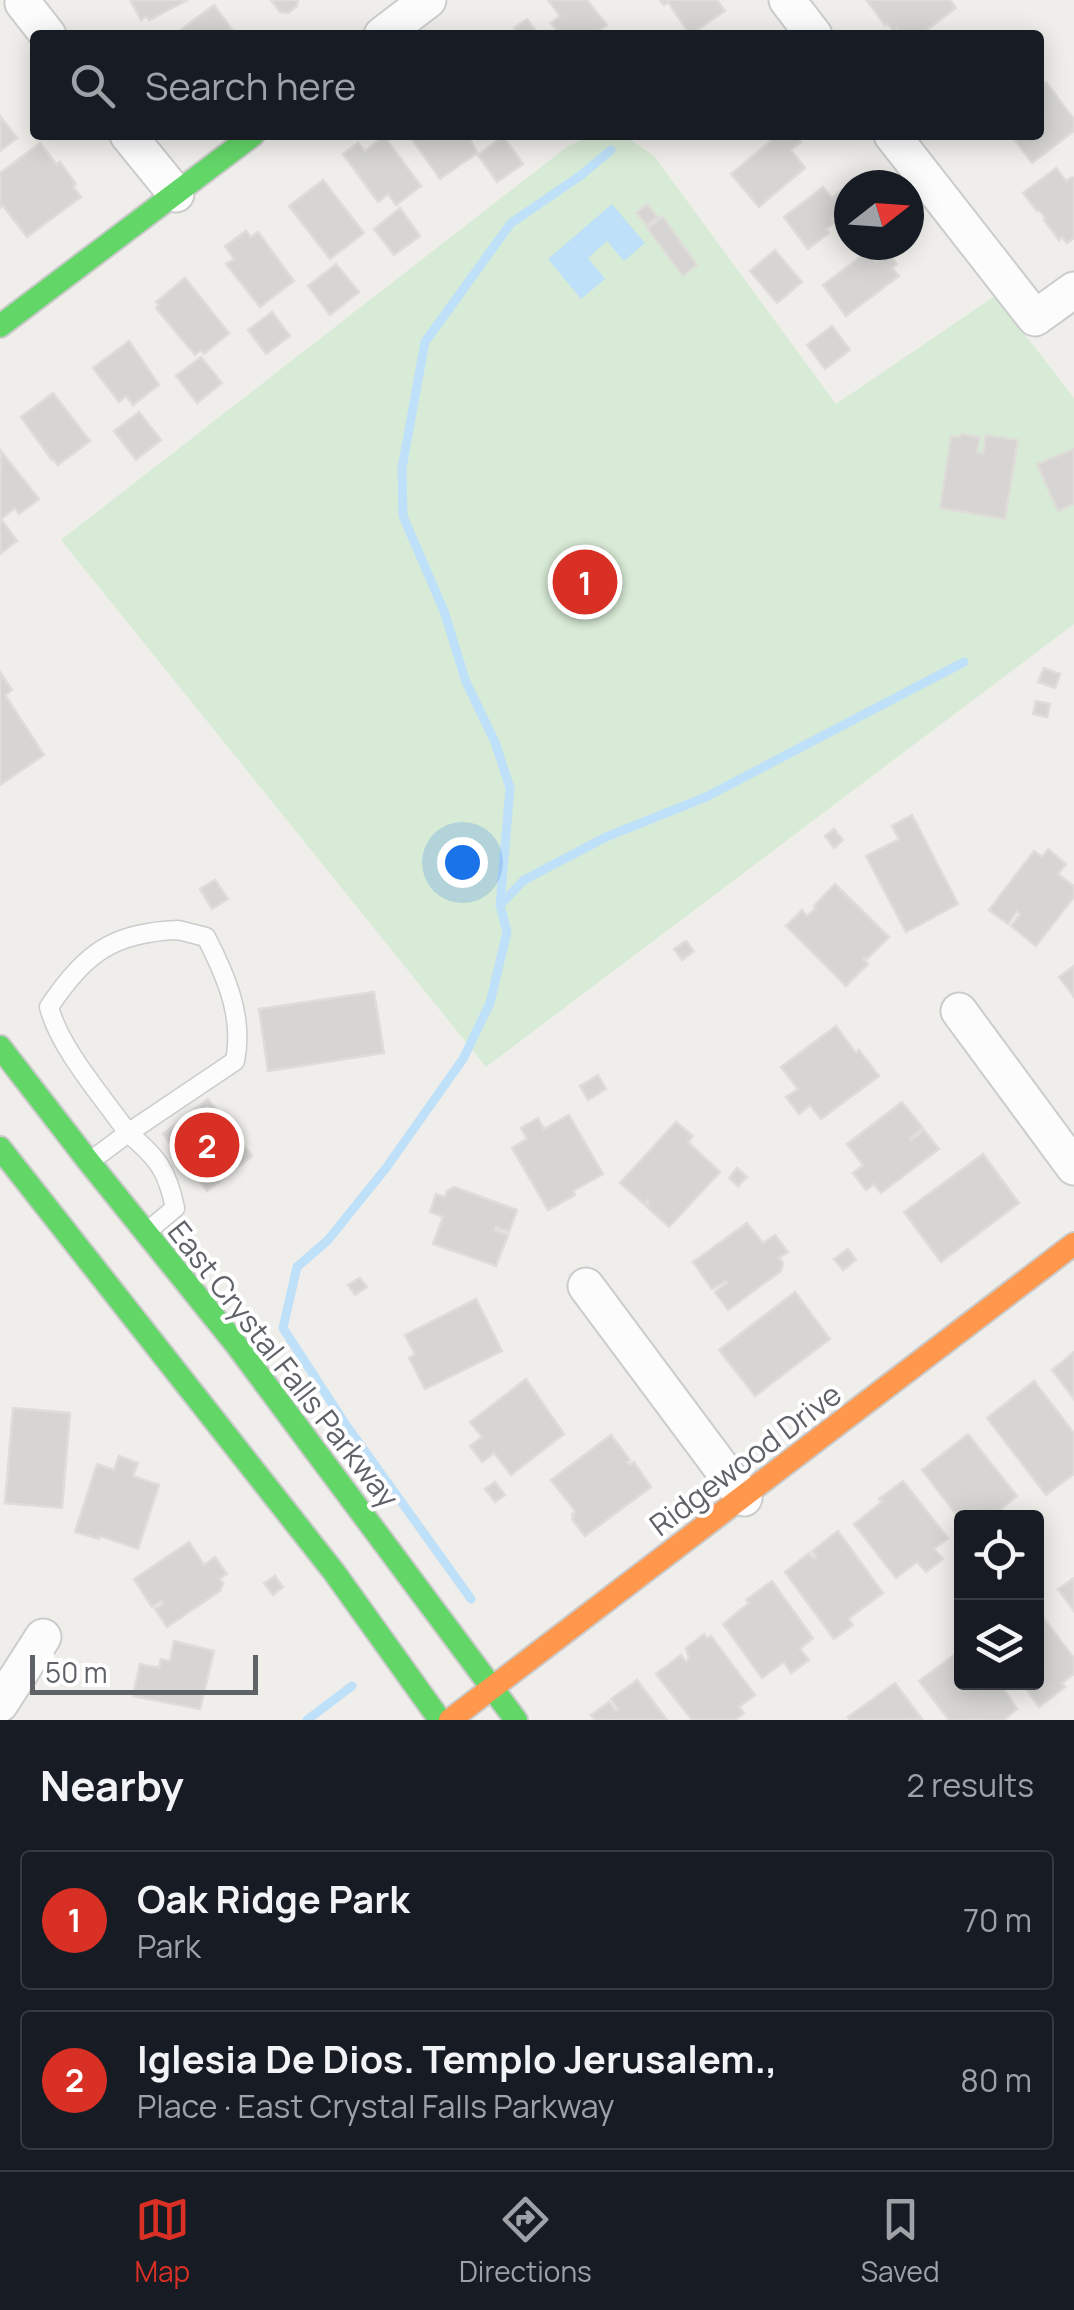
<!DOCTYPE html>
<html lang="en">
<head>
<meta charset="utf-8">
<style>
	:root { --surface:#171b24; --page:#242831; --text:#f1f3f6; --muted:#9ea1a6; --line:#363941; --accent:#d93025 }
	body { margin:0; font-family:Manrope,sans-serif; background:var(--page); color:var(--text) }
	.controls { position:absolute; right:30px; bottom:30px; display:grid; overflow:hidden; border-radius:10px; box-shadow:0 5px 25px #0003 }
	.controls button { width:90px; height:90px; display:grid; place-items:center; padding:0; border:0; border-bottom:2px solid var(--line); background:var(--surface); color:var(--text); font:50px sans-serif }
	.compass { position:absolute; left:834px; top:170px; width:90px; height:90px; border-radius:50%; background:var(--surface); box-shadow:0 5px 25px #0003; rotate:73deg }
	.scale { position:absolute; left:30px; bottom:25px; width:228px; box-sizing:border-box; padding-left:10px; border:5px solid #5f6368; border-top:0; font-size:28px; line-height:35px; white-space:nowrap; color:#5f6368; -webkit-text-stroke:8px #fff; paint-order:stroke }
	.you { position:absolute; left:462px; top:862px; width:35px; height:35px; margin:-25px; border:8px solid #fff; border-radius:50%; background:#1a73e8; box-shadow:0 0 0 15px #1a73e833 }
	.badge { display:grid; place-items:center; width:65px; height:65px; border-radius:50%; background:var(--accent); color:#fff; font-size:32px; font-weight:700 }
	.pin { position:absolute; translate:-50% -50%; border:5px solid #fff; box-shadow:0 2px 10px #0006 }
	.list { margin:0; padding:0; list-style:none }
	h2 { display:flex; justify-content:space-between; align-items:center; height:130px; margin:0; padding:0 40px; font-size:42px }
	h2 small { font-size:32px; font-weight:400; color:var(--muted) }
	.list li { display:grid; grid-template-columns:65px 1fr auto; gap:30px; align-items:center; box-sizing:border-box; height:140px; margin:0 20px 20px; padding:0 20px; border:2px solid var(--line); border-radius:10px }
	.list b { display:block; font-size:38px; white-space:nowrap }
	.list p { margin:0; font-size:32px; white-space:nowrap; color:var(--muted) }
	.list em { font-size:32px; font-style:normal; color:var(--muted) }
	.icon { flex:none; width:55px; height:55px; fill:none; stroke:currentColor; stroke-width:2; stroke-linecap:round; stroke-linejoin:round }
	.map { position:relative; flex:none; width:1074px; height:1720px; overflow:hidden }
	.search { position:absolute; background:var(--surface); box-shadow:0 5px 25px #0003; left:30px; right:30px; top:30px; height:110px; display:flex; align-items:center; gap:25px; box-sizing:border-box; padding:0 35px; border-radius:10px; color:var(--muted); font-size:38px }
	.sheet { height:450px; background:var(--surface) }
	nav { display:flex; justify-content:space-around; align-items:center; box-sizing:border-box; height:140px; border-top:2px solid var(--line); background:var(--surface); font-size:28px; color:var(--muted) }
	nav a { display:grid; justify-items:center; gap:5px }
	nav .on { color:var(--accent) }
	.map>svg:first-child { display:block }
	.green { fill:#d8ebd6 }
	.water { fill:#bfe0f9 }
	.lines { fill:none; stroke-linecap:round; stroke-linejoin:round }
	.stream { stroke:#bfe0f9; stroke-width:9 }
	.building { fill:#d6d5d3; stroke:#deddd9; stroke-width:2.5 }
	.lane-casing { stroke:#cbcccc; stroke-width:21 }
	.street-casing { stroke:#cbcccc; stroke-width:39 }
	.fast-casing { stroke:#cacacb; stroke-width:26 }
	.slow-casing { stroke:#cacacb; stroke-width:26 }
	.lane { stroke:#fdfcfc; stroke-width:18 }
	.street { stroke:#fdfcfc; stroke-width:35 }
	.fast { stroke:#63d668; stroke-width:22 }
	.slow { stroke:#ff974d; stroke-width:22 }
	.labels { text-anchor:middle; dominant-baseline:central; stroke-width:8; stroke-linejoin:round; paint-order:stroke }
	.street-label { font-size:30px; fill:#5f6368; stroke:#fff }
</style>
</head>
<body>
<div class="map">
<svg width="1074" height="1720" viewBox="0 0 1074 1720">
	<rect width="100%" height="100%" fill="#efeeea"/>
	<polygon class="green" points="593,135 624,135 654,156 836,404 995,296 1074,398 1074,624 486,1067 61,540 568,146"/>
	<polygon class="water" points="612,204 645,243 624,261 607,241 588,258 605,279 581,299 548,259"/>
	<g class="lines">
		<g class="stream">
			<polyline points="500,905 524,880 606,837 706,797 964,662"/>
			<polyline points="471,1599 344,1422 283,1328 297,1267 328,1240 386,1168 463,1059 490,1003 507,932 500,905 510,788 495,742 466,682 444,611 403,516 402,468 425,342 511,223 580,176 611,150"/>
			<polyline points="307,1720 352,1686"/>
		</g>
	</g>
	<g class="building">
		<polygon points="130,0 188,0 149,20 147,16 141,20"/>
		<polygon points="271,0 298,0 297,6 288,13 280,12"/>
		<polygon points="548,0 587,0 607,25 597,32 599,35 561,35 551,23 560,16"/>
		<polygon points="660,0 717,0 725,11 690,35 668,2 664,5"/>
		<polygon points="869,0 950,0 956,8 920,35 901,35 897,29 894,32 887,23 885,25 867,1"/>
		<polygon points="214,5 236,35 174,35"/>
		<polygon points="527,19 539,35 517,35 519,34 514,28"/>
		<polygon points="1046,82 1074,119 1074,131 1032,163 1011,135 1039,135 1039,88"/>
		<polygon points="0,116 17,138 0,151"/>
		<polygon points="409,135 468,135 477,153 440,179"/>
		<polygon points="778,135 795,135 801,142 791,150 805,168 759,207 731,174"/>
		<polygon points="384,136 421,186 396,205 388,194 378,202 343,154 358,143 365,151"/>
		<polygon points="503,136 523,164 497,182 478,155"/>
		<polygon points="40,143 57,165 60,162 76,184 73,187 81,197 27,237 3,206 0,208 0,173"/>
		<polygon points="1056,168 1066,181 1072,177 1074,179 1074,238 1067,243 1062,237 1059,240 1044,220 1046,219 1039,210 1037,211 1023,193"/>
		<polygon points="323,180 364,233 330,259 289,206"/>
		<polygon points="823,187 832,198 842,190 849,200 849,216 847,218 842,212 832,219 834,223 826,229 829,233 808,249 784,217"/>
		<polygon points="647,204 658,217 647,225 636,213"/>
		<polygon points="400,208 420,236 394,255 374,229"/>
		<polygon points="663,217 697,265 683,276 647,228"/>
		<polygon points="246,231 251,237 258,232 294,281 260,307 226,264 234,259 225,246"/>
		<polygon points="775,250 802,282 777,303 750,271"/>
		<polygon points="868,251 876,261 888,252 897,264 892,268 899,276 846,316 823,285"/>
		<polygon points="336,264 359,292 330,315 308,286"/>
		<polygon points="185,278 229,333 204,354 201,350 195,355 156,308 159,305 156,302"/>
		<polygon points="272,312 290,336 266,354 248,330"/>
		<polygon points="832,326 850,350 825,369 807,345"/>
		<polygon points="129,341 159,385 133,405 126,396 119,402 93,368"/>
		<polygon points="201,357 222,383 197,403 176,376"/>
		<polygon points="53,393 90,441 58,465 53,459 52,460 21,417"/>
		<polygon points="139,412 161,440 136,460 114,431"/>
		<polygon points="961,434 980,437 977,452 983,454 986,435 1018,440 1005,519 940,508 951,436 960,437"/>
		<polygon points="1074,449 1074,504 1058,511 1037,464"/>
		<polygon points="1,451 39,499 19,514 15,508 0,520"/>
		<polygon points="2,520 17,541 0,554 0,521"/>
		<polygon points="1044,668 1060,674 1055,688 1038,682"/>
		<polygon points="0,672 12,690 5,695 44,755 0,785"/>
		<polygon points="1036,701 1050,704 1047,717 1033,714"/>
		<polygon points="912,815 958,904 906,932 866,856 899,839 892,826"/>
		<polygon points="834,829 843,840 834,848 825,836"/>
		<polygon points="1048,849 1066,864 1058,874 1074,886 1074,897 1036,946 1011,926 1020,914 1017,911 1008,924 989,910 1034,851 1042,857"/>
		<polygon points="215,880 228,899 212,909 200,889"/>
		<polygon points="835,884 889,937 867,959 865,957 863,959 868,964 846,986 786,926 802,910 807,916 816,908 814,906"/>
		<polygon points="686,941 694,951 682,960 674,949"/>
		<polygon points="1074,966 1074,997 1059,977"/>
		<polygon points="374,992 384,1053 268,1071 259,1009"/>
		<polygon points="836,1026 856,1053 859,1050 879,1076 821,1119 810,1105 799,1114 786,1097 798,1089 781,1067"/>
		<polygon points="598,1075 606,1089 588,1100 580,1086"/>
		<polygon points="208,1099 252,1156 207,1191 163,1134"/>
		<polygon points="902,1102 923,1128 910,1138 911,1140 924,1130 939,1149 881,1193 874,1184 866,1190 853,1173 863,1165 847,1144"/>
		<polygon points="569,1115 603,1174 573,1191 575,1195 548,1210 512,1148 527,1139 521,1128 538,1118 544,1129"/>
		<polygon points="676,1122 693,1136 688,1142 720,1172 669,1227 646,1206 649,1203 647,1200 644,1204 620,1183"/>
		<polygon points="983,1154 1019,1203 941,1262 904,1212"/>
		<polygon points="737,1168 747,1177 738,1186 729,1178"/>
		<polygon points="454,1187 517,1210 509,1232 496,1227 495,1230 508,1235 496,1266 433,1244 443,1217 430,1212 436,1194 445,1197 447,1191"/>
		<polygon points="747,1223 763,1243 775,1235 788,1252 779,1258 783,1263 781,1271 728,1310 715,1292 727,1283 726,1281 712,1289 693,1262"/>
		<polygon points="848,1249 856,1260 843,1270 834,1259"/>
		<polygon points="360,1278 367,1287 355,1295 348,1285"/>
		<polygon points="795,1292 830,1339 755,1396 719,1350"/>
		<polygon points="476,1299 502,1351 425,1389 409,1358 415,1354 405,1335"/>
		<polygon points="1074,1352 1074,1399 1052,1370"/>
		<polygon points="526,1379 564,1434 511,1475 494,1453 482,1462 470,1446 482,1437 470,1422"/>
		<polygon points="1034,1381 1074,1433 1074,1474 1046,1495 987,1418"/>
		<polygon points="13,1408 70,1413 62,1508 5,1503"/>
		<polygon points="968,1434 1017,1496 1000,1510 1004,1515 1001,1518 962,1518 962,1522 922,1470"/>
		<polygon points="611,1435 630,1460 627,1462 629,1465 634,1462 651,1487 585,1536 572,1519 574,1517 572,1514 576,1512 551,1480"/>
		<polygon points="119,1456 138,1463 133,1476 159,1485 138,1549 100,1536 99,1539 75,1532 97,1464 114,1470"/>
		<polygon points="903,1481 948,1538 934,1549 943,1559 926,1572 917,1562 896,1578 854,1524 882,1502 879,1499"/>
		<polygon points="495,1482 505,1495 495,1502 485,1489"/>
		<polygon points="838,1531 883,1593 848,1619 853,1625 834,1639 785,1572 809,1553 814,1559 816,1557 812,1551"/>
		<polygon points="189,1542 204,1565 215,1557 227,1574 219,1579 223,1583 220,1591 167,1627 155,1609 163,1604 161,1601 152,1607 134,1579"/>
		<polygon points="275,1576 283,1587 273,1595 264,1583"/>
		<polygon points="1074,1578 1074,1611 1058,1589"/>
		<polygon points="772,1581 813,1638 800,1649 809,1660 791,1673 784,1662 762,1678 723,1624 749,1603 746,1600"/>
		<polygon points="1036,1608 1074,1658 1074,1674 1062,1683 1065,1687 1039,1707 1021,1682 1036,1682"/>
		<polygon points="704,1634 707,1638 711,1636 755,1695 739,1707 744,1713 735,1720 692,1720 656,1674 681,1655 686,1662 689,1659 686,1648"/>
		<polygon points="174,1641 214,1651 200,1709 133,1696 140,1664 159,1668 161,1659 170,1661"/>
		<polygon points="962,1649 962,1682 999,1682 1017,1709 1004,1720 949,1720 919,1681"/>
		<polygon points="637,1680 667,1720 595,1720 591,1715 609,1702 616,1711 618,1709 611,1699"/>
		<polygon points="895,1683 922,1719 850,1720 848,1717"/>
	</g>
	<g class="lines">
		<defs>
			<g id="lane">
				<path d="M178 930 206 937C226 976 244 1017 235 1061L128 1133C102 1096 60 1049 49 1007 84 954 113 932 178 930Z"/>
				<path d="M93 1159 128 1133C158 1158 167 1170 175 1208L149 1230"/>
			</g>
			<g id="street">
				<polyline points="787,0 814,35"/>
				<polyline points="23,3 48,35"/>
				<polyline points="382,35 428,0"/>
				<polyline points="128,135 176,194"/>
				<polyline points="892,135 1035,318 1074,290"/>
				<polyline points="959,1011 1074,1167"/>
				<polyline points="586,1286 744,1498"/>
				<polyline points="0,1704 43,1637"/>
			</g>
			<g id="fast">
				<polyline points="0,326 253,135"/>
				<polyline points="0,1047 89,1162 235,1343 516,1720"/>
				<polyline points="0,1148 334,1572 440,1720"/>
			</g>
			<polyline id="slow" points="450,1720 1074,1244"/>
		</defs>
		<use href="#lane" class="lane-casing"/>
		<use href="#street" class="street-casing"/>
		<use href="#fast" class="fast-casing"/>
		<use href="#slow" class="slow-casing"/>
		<use href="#lane" class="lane"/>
		<use href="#street" class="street"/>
		<use href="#fast" class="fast"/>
		<use href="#slow" class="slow"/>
	</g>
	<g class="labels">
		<g class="street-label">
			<text transform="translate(284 1364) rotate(52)">East Crystal Falls Parkway</text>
			<text transform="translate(745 1459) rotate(-37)">Ridgewood Drive</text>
		</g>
	</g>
</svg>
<div class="controls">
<button><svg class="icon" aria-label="locate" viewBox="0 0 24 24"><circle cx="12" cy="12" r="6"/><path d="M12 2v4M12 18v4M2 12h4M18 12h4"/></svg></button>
<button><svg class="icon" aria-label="layers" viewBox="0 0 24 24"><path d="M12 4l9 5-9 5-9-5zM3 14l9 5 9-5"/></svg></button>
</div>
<svg class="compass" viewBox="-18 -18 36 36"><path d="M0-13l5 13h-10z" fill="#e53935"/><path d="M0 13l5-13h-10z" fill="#9ea1a6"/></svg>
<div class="scale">50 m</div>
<div class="you"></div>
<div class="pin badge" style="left:585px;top:582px">1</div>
<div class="pin badge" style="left:207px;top:1145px">2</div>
<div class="search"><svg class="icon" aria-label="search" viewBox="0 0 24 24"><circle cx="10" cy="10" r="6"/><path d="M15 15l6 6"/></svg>Search here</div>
</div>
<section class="sheet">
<h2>Nearby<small>2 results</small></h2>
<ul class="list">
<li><span class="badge">1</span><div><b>Oak Ridge Park</b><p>Park</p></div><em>70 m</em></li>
<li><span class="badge">2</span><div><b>Iglesia De Dios. Templo Jerusalem.,</b><p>Place · East Crystal Falls Parkway</p></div><em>80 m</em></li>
</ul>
</section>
<nav>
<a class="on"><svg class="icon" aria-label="map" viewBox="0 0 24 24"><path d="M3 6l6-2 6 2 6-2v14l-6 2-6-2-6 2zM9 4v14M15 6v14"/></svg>Map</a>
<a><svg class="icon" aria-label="directions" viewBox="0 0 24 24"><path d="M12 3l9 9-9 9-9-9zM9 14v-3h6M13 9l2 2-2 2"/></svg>Directions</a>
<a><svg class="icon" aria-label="saved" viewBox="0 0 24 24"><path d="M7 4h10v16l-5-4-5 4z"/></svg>Saved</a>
</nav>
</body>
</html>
